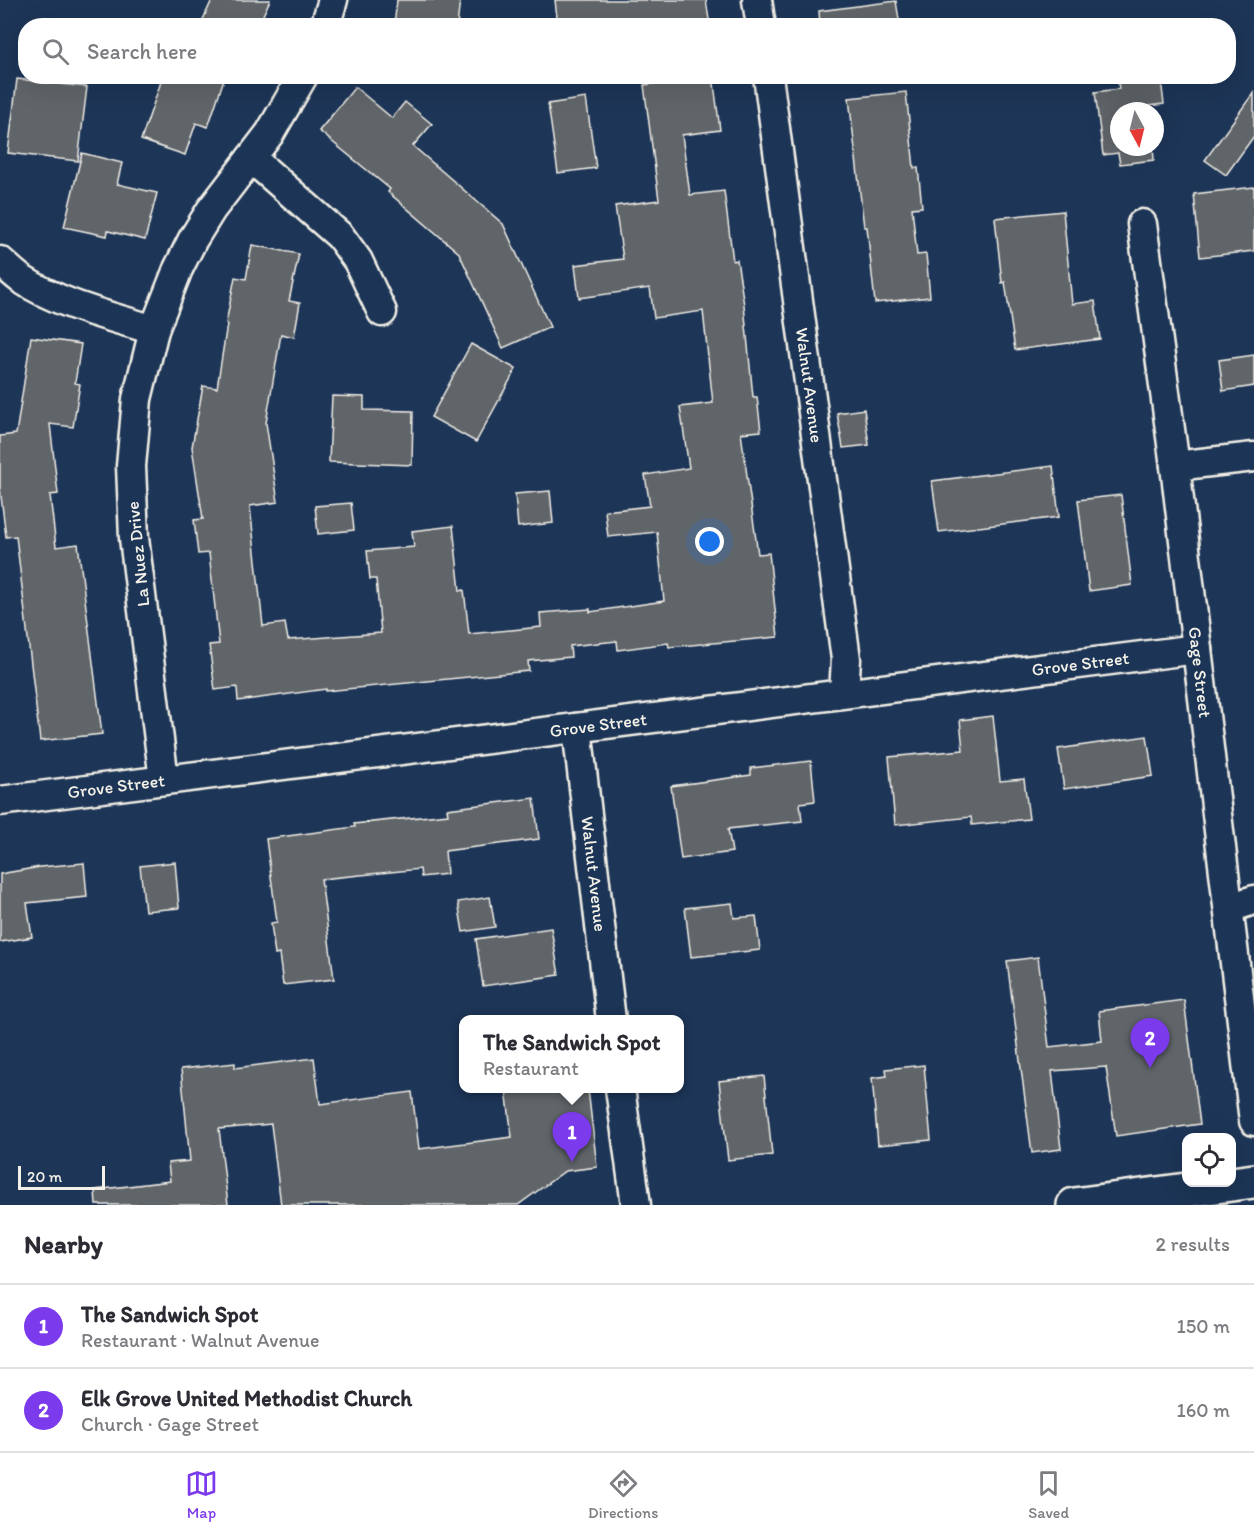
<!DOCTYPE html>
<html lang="en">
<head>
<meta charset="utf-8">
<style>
	:root { --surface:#fff; --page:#f2f2f3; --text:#2b2b33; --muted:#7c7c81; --line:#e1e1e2; --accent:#7c3aed }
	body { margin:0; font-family:Itim,sans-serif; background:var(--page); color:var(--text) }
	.controls { position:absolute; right:18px; bottom:18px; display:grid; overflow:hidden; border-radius:12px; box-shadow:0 6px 24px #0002 }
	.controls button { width:54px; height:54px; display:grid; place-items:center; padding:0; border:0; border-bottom:2px solid var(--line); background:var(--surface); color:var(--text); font:30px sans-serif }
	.compass { position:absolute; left:1110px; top:102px; width:54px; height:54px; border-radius:50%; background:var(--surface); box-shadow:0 6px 24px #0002; rotate:173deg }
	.scale { position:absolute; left:18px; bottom:15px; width:87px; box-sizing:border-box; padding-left:6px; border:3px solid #f4f1e8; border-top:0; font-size:16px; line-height:21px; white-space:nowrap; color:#f4f1e8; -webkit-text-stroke:4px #1d3557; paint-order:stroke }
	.you { position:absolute; left:710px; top:542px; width:21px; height:21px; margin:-15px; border:4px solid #fff; border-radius:50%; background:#1a73e8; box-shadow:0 0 0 9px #1a73e833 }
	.badge { display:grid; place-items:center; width:39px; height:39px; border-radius:50%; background:var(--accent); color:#fff; font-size:20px; font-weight:700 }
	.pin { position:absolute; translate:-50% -50px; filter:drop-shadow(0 2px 3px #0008) }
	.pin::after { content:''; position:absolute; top:32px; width:21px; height:18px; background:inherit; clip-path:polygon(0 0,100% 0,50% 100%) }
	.popup { position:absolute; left:459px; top:1015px; width:225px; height:78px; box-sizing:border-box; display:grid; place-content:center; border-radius:12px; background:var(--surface); filter:drop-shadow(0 2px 4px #0005); font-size:20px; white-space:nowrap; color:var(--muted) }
	.popup b { font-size:22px; color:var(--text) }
	.popup::after { content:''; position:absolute; left:50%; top:100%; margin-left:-12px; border:12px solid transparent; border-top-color:var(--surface) }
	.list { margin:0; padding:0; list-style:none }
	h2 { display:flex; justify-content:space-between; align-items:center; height:78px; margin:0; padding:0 24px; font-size:26px }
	h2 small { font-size:20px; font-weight:400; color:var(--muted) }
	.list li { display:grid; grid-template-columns:39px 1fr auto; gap:18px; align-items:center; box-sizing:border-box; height:84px; padding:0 24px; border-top:2px solid var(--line) }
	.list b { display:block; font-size:22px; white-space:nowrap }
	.list p { margin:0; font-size:20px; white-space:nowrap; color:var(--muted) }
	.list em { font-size:20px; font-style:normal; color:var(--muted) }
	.icon { flex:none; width:33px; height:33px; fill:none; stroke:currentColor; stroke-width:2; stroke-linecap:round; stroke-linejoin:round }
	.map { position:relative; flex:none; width:1254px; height:1205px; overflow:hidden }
	.search { position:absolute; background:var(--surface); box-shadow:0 6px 24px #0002; left:18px; right:18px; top:18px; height:66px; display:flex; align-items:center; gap:15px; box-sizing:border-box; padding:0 21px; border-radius:24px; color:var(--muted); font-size:22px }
	.sheet { height:246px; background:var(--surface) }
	nav { display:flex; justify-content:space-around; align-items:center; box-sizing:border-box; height:84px; border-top:2px solid var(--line); background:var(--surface); font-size:16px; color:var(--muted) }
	nav a { display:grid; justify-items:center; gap:3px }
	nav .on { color:var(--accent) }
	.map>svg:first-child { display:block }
	.building { fill:#61656b; stroke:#f4f1e8; stroke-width:1.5 }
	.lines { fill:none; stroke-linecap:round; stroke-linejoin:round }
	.minor-casing { stroke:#f4f1e8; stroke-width:33 }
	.major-casing { stroke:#f4f1e8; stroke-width:38 }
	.minor { stroke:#1d3557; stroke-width:28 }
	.major { stroke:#1d3557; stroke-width:33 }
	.labels { text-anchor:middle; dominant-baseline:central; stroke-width:4.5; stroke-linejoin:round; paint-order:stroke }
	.street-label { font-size:18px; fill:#f4f1e8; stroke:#1d3557 }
</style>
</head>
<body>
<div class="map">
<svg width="1254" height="1205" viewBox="0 0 1254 1205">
	<rect width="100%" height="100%" fill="#1d3557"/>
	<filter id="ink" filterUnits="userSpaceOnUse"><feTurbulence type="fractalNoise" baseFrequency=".0167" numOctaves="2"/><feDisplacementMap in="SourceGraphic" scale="12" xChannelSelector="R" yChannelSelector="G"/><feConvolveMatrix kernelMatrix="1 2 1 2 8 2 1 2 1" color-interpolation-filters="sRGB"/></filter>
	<g filter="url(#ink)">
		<g class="building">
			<polygon points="212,0 270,0 258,26 200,26"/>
			<polygon points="397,0 460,0 457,26 394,26"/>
			<polygon points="555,0 706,0 710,26 558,26"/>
			<polygon points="896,1 900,26 820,26 819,11"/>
			<polygon points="163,76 225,76 208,127 196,123 185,155 141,140"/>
			<polygon points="713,76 720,130 682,135 690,195 724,191 733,261 737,260 744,305 753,397 757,397 761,431 741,433 758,554 769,553 778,637 669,647 668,643 618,650 617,641 570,646 571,657 528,661 529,671 326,691 326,689 238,701 237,687 215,690 209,645 219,644 209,553 198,554 194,520 203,519 192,447 203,386 217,388 227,324 226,323 235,277 246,279 252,245 299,254 289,301 300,303 294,337 281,334 266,423 278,502 250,506 263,626 285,623 288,640 381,633 376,579 370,579 367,551 414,547 412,531 453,526 460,591 464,590 469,634 541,627 540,613 590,609 590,612 664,601 657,532 608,537 605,511 650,506 645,475 689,468 680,407 713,403 703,311 654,318 650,288 579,298 575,265 623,259 615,206 659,200 644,85"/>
			<polygon points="1117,76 1150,76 1150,81 1161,80 1164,104 1148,106 1148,111 1119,111 1119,147 1153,147 1154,160 1120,164 1118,153 1103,155 1095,92 1119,89"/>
			<polygon points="17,79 87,87 78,161 8,153"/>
			<polygon points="355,87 392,118 405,102 432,124 413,146 503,224 550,327 503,348 459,253 388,192 390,189 319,131"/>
			<polygon points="906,92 914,168 918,168 922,207 912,208 917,255 926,254 930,297 875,303 867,227 864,227 849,98"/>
			<polygon points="1254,92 1254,136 1226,175 1205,160"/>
			<polygon points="586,98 596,168 558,173 548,104"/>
			<polygon points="82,153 122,163 117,184 157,193 145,240 108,231 107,236 64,227"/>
			<polygon points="1254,187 1254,251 1200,257 1194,194"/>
			<polygon points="1063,211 1072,304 1095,301 1100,339 1015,350 1005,282 1002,283 995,218"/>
			<polygon points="31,337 81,344 75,383 80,384 73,427 50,424 58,494 50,495 56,547 78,544 102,734 40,741 16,536 6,537 0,488 0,436 16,434"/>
			<polygon points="471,344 516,369 476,442 431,417"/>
			<polygon points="1254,355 1254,386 1223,391 1219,360"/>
			<polygon points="332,396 364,397 364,410 413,411 412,465 329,462"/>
			<polygon points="864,409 869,445 843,448 837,413"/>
			<polygon points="1053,466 1059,517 939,532 932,481"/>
			<polygon points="550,491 553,523 518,527 515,494"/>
			<polygon points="1121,495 1132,585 1089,591 1078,500"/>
			<polygon points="351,503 354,530 318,534 315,506"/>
			<polygon points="993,716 1000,781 1024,779 1029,819 972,825 971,817 895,825 889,757 963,750 960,720"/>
			<polygon points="1147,736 1153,776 1064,789 1058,749"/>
			<polygon points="811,761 815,801 800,803 802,821 728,829 732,852 681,859 671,786 751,775 751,768"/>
			<polygon points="534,798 539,839 445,851 447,874 421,877 420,869 321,879 334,979 283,985 279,954 275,955 271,923 277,922 266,839 355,827 354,824 448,814 447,809"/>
			<polygon points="175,862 179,908 145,911 140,866"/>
			<polygon points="84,863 87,897 27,903 32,937 0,942 0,874 40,867"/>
			<polygon points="490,897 495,927 463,932 458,902"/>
			<polygon points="732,903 734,918 756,916 760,950 691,957 685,908"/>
			<polygon points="551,928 559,975 483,986 476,939"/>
			<polygon points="1038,957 1049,1047 1102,1041 1099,1011 1184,1000 1200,1124 1116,1136 1106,1067 1052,1071 1061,1149 1032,1153 1007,961"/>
			<polygon points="314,1058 320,1104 412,1092 419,1149 512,1137 506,1089 588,1089 597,1167 565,1171 518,1205 281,1205 271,1124 219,1129 228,1205 96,1205 95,1190 170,1181 168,1163 190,1161 181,1069 235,1063 235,1068"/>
			<polygon points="924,1065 931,1140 878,1145 872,1078 887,1076 886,1069"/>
			<polygon points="764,1076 772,1155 728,1160 719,1081"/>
		</g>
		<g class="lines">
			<defs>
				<g id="minor">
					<polyline points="757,0 761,26"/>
					<polyline points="325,26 333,0"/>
					<path id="s1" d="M768 76 846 659 844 693"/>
					<polyline points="251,158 340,236 358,261 382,312"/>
					<path id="s2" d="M1142 224 1175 466 1254 1121"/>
					<path d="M0 261C7 267 14 274 21 279 61 305 109 316 154 330"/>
					<polyline points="1175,466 1254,457"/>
					<path id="s3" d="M577 728 611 1020"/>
					<polyline points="164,780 134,538 131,466 137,399 154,330 178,269 193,239 211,210 270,133 303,76"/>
					<path id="s4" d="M0 801 1197 649"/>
					<polyline points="1229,908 1254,900"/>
					<polyline points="620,1088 636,1205"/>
				</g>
				<polyline id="major" points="1074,1205 1254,1181"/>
			</defs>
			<use href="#minor" class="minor-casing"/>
			<use href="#major" class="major-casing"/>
			<use href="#minor" class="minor"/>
			<use href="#major" class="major"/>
		</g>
	</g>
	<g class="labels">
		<g class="street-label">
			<text stroke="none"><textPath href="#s1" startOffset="312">Walnut Avenue</textPath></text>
			<text transform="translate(138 554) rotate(-96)">La Nuez Drive</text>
			<text stroke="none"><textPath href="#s4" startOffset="1089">Grove Street</textPath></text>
			<text stroke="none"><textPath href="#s2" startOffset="452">Gage Street</textPath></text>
			<text stroke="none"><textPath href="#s4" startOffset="603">Grove Street</textPath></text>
			<text stroke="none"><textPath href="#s4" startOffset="117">Grove Street</textPath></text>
			<text stroke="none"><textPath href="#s3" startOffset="147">Walnut Avenue</textPath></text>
		</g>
	</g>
</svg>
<div class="controls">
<button><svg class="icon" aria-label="locate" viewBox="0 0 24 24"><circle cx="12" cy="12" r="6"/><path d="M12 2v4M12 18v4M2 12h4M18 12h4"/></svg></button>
</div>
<svg class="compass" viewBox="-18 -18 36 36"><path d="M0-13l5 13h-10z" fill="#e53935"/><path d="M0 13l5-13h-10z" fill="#7c7c81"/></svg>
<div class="scale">20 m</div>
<div class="you"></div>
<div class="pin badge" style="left:572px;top:1162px">1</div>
<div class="popup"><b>The Sandwich Spot</b>Restaurant</div>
<div class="pin badge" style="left:1150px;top:1068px">2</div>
<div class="search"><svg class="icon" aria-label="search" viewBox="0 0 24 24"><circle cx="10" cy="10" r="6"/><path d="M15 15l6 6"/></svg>Search here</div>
</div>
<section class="sheet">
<h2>Nearby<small>2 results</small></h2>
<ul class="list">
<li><span class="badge">1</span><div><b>The Sandwich Spot</b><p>Restaurant · Walnut Avenue</p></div><em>150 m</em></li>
<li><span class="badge">2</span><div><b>Elk Grove United Methodist Church</b><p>Church · Gage Street</p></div><em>160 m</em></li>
</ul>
</section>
<nav>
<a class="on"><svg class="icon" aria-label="map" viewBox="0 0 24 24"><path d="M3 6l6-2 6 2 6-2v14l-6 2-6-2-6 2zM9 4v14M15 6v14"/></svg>Map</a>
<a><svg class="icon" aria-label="directions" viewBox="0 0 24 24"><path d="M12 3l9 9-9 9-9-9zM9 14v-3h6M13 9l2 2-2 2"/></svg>Directions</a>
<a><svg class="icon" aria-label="saved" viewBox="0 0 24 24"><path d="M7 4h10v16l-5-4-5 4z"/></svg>Saved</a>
</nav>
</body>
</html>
